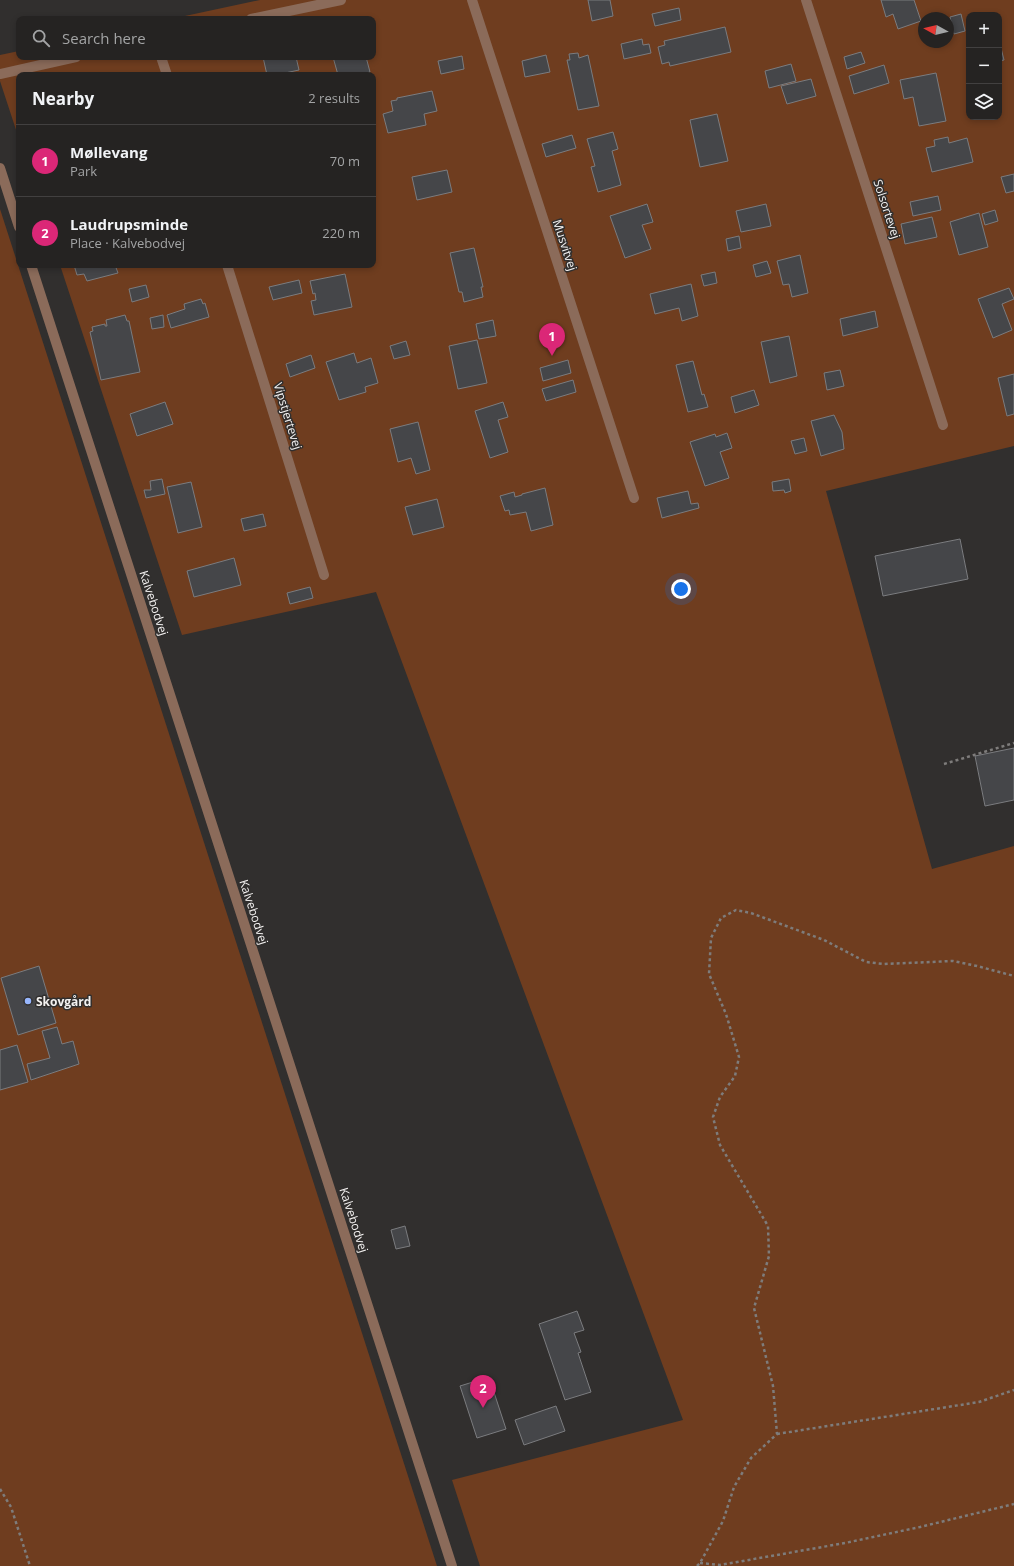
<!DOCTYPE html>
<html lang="en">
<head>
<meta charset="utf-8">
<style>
	:root { --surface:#252322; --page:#2d2b2a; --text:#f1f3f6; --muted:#a3a4a5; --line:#424040; --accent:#db2777 }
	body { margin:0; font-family:"Open Sans",sans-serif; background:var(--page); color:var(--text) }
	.controls { position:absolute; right:12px; top:12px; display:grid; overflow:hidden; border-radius:8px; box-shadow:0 2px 6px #0003 }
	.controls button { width:36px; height:36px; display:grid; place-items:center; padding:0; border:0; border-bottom:1px solid var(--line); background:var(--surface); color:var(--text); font:20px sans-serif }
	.compass { position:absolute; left:918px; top:12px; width:36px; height:36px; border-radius:50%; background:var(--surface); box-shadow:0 2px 6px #0003; rotate:278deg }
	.you { position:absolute; left:681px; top:589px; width:14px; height:14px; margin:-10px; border:3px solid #fff; border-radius:50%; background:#1a73e8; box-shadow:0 0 0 6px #1a73e833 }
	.badge { display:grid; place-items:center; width:26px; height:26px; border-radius:50%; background:var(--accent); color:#fff; font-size:13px; font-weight:700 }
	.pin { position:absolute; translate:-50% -33px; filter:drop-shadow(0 1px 2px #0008) }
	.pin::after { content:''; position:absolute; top:21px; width:14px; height:12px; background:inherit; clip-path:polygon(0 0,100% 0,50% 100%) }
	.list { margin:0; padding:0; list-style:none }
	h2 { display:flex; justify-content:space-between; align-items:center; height:52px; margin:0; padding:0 16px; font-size:17px }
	h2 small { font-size:13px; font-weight:400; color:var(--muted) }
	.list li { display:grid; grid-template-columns:26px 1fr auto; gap:12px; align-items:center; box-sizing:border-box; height:72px; padding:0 16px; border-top:1px solid var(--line) }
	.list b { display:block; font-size:15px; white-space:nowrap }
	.list p { margin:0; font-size:13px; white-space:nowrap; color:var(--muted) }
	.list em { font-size:13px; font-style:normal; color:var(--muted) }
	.icon { flex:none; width:22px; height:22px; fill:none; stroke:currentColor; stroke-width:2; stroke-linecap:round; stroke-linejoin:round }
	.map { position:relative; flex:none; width:1014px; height:1566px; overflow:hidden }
	.search { position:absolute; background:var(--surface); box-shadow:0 2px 6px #0003; left:16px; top:16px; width:360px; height:44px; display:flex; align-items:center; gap:10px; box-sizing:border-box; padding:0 14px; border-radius:8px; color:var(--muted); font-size:15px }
	.panel { position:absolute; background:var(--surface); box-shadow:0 2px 6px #0003; left:16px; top:72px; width:360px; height:196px; border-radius:8px }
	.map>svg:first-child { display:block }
	.green { fill:#6f3d1f; fill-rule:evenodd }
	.building { fill:#454649; stroke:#7b7c7f }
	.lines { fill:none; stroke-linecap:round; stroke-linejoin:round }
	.path { stroke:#7e7c7b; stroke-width:2.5; stroke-dasharray:3 3; stroke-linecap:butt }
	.minor { stroke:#8b6b5a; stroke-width:10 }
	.poi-dot { fill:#97b6fd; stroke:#312f2e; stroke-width:1.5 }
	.labels { text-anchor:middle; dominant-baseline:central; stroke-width:3; stroke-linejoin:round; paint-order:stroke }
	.street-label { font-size:12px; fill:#f4f2f1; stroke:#312f2e }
	.poi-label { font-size:12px; font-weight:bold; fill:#f4f2f1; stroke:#312f2e; text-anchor:start }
</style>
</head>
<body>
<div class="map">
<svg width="1014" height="1566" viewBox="0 0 1014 1566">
	<rect width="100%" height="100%" fill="#312f2e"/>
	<g class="green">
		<path d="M260 0H1014V446L826 491 932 869 1014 846V1566H480L452 1480 683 1420 376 592 182 635 60 265H373V75H19V139L0 81V55L19 51V57H373V19H171ZM969 15H999V117H969ZM924 18H948V42H924Z"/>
		<polygon points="0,209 437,1566 0,1566"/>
	</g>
	<g class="building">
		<polygon points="588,0 610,0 613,16 592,21"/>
		<polygon points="881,0 914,0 921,21 898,29 893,14 886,17"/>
		<polygon points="679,8 681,20 655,26 652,14"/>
		<polygon points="961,14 965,31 954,34 950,17"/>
		<polygon points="725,27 731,52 670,66 669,62 662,64 658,47 665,45 664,41"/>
		<polygon points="642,39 643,45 649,44 651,53 624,59 621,44"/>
		<polygon points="999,40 1004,60 999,61"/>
		<polygon points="861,52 865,63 847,69 844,57"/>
		<polygon points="578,53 579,58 588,55 599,106 578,110 567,60 570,60 569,54"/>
		<polygon points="546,55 550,72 525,77 522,61"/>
		<polygon points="462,56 464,69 441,74 438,61"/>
		<polygon points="263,57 298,57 296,57 299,70 285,73 285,75 267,75"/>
		<polygon points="333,57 366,57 370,72 359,75 356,75 355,73 338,75"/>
		<polygon points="791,64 796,81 769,88 765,71"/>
		<polygon points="884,65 889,83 854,94 849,76"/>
		<polygon points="936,73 946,121 919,126 913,97 904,99 900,80"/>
		<polygon points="811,79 816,96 787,104 781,86"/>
		<polygon points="432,91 437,111 424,114 426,125 388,133 383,114 393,111 391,101 397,100 397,98"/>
		<polygon points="717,114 728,161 700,167 690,120"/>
		<polygon points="613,132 618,149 612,151 621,185 598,192 591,167 595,166 587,139"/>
		<polygon points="572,135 576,148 546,157 542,144"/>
		<polygon points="948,137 949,143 967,138 973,162 932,172 926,148 935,146 934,140"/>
		<polygon points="447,170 452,192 417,200 412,177"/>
		<polygon points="1014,174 1014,191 1006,193 1001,177"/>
		<polygon points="938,196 941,210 913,216 910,202"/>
		<polygon points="647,204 653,222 642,225 651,249 625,258 610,216"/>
		<polygon points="766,204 771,226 741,232 736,211"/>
		<polygon points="995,210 998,221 985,225 982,214"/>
		<polygon points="979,213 988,247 959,255 950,222"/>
		<polygon points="932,217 937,237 905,244 901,224"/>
		<polygon points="739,236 741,248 728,251 726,239"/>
		<polygon points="474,248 483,287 481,287 483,297 464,302 462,292 459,292 450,253"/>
		<polygon points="800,255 808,293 792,297 789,284 783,285 777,261"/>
		<polygon points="767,261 771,273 756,277 753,265"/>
		<polygon points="74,265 115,265 118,273 87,281 84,274 77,275"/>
		<polygon points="715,272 717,283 704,286 701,275"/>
		<polygon points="345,274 352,307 314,315 311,301 316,300 315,293 313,294 310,281"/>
		<polygon points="299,280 302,293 273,300 269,287"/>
		<polygon points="691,284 698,316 682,321 679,308 655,314 650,294"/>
		<polygon points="146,285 149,297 132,302 129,289"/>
		<polygon points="1009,288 1014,299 1002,304 1012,330 993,338 978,299"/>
		<polygon points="201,299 203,304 205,303 209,317 171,328 167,315 185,309 184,304"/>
		<polygon points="875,311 878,327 843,336 840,319"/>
		<polygon points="125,315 127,321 129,321 140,372 101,380 90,332 93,331 92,327 105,324 105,326 107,326 106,320"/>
		<polygon points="163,315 164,327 152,329 150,318"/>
		<polygon points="493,320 496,336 479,339 476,324"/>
		<polygon points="789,336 797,376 770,383 761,342"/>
		<polygon points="477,340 487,383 458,389 449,346"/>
		<polygon points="406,341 410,355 394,359 390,346"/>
		<polygon points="354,353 357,363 371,358 378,383 365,387 366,392 339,400 326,362"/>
		<polygon points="311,355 315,368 290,377 286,364"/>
		<polygon points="568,360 571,373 543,381 540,368"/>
		<polygon points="693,361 702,395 704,394 708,407 688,412 676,365"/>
		<polygon points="840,370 844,386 827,390 824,373"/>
		<polygon points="1014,374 1014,414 1007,416 998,378"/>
		<polygon points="573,380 576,392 546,401 542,389"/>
		<polygon points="754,390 759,405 735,413 731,397"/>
		<polygon points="165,402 173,424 137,436 130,414"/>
		<polygon points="503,402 508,417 498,420 508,452 490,458 475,411"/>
		<polygon points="834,415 842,432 844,449 821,456 811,421"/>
		<polygon points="418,422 430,470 416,474 411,458 398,462 390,429"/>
		<polygon points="727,433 732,448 720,452 729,478 705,486 690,442 715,434 716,437"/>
		<polygon points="804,438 807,451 795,454 791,441"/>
		<polygon points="162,479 165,494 146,498 144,490 151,490 150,481"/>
		<polygon points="789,479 791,491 785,493 784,490 773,491 772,482"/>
		<polygon points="191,482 202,527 178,533 167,487"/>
		<polygon points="545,488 553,525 531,531 526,512 510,515 509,510 505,511 500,496 514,492 515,497 522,495 522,494"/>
		<polygon points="688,491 691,504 698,503 699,508 662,518 657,498"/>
		<polygon points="437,499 444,527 413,535 405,507"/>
		<polygon points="263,514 266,526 244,531 241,519"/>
		<polygon points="960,539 968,579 883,596 875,556"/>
		<polygon points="234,558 241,585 194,597 187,571"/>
		<polygon points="310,587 313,598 290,604 287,593"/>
		<polygon points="1014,748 1014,800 985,806 975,756"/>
		<polygon points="39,966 56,1023 18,1035 1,978"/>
		<polygon points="57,1027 62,1044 73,1041 79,1064 31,1080 27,1064 50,1058 42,1031"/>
		<polygon points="17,1045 28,1082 0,1090 0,1050"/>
		<polygon points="405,1226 410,1246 396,1249 391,1230"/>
		<polygon points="577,1311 584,1330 574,1333 581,1352 578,1353 591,1392 565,1400 539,1324"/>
		<polygon points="489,1377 506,1429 477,1438 460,1386"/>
		<polygon points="556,1406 565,1431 524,1445 515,1420"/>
	</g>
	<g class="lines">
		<g class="path">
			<polyline points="944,764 1014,743"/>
			<polyline points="777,1434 979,1402 1014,1390"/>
			<polyline points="0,1489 11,1507 30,1566"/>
			<polyline points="700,1563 720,1565 845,1543 920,1527 1014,1504"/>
			<polyline points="697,1566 700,1563 723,1521 734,1487 751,1458 777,1434 773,1386 754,1308 769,1256 768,1226 720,1145 713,1117 720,1097 735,1076 739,1057 726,1014 709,974 711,938 721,918 736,910 751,913 824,940 866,962 884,964 953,961 977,966 1014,976"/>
		</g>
		<g class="minor">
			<polyline points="472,0 634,498"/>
			<polyline points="806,0 943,425"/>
			<polyline points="251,19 341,0"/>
			<polyline points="161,57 167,75"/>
			<polyline points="0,74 76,57"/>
			<polyline points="0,168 19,227"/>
			<polyline points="31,265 452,1566"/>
			<polyline points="227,265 324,575"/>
		</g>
	</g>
	<circle class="poi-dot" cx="28" cy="1001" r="4"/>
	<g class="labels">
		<g class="street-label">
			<text transform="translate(887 209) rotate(72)">Solsortevej</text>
			<text transform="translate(565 245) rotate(72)">Musvitvej</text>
			<text transform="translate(288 416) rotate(73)">Vipstjertevej</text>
			<text transform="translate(154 603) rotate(72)">Kalvebodvej</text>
			<text transform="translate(254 912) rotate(72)">Kalvebodvej</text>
			<text transform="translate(354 1220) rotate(72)">Kalvebodvej</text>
		</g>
		<g class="poi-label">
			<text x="36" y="1001">Skovgård</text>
		</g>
	</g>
</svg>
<div class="controls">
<button>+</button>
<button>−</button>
<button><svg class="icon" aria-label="layers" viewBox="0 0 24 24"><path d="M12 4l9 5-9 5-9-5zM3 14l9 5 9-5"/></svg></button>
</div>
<svg class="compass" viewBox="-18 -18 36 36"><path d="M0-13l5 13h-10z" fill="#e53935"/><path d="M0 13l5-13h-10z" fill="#a3a4a5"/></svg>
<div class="you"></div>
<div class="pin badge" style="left:552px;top:356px">1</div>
<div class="pin badge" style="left:483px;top:1408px">2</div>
<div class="search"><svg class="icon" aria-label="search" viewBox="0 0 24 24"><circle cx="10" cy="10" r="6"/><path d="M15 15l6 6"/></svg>Search here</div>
<section class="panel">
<h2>Nearby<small>2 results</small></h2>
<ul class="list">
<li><span class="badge">1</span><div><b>Møllevang</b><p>Park</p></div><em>70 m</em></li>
<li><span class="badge">2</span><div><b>Laudrupsminde</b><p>Place · Kalvebodvej</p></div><em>220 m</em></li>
</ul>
</section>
</div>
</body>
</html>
